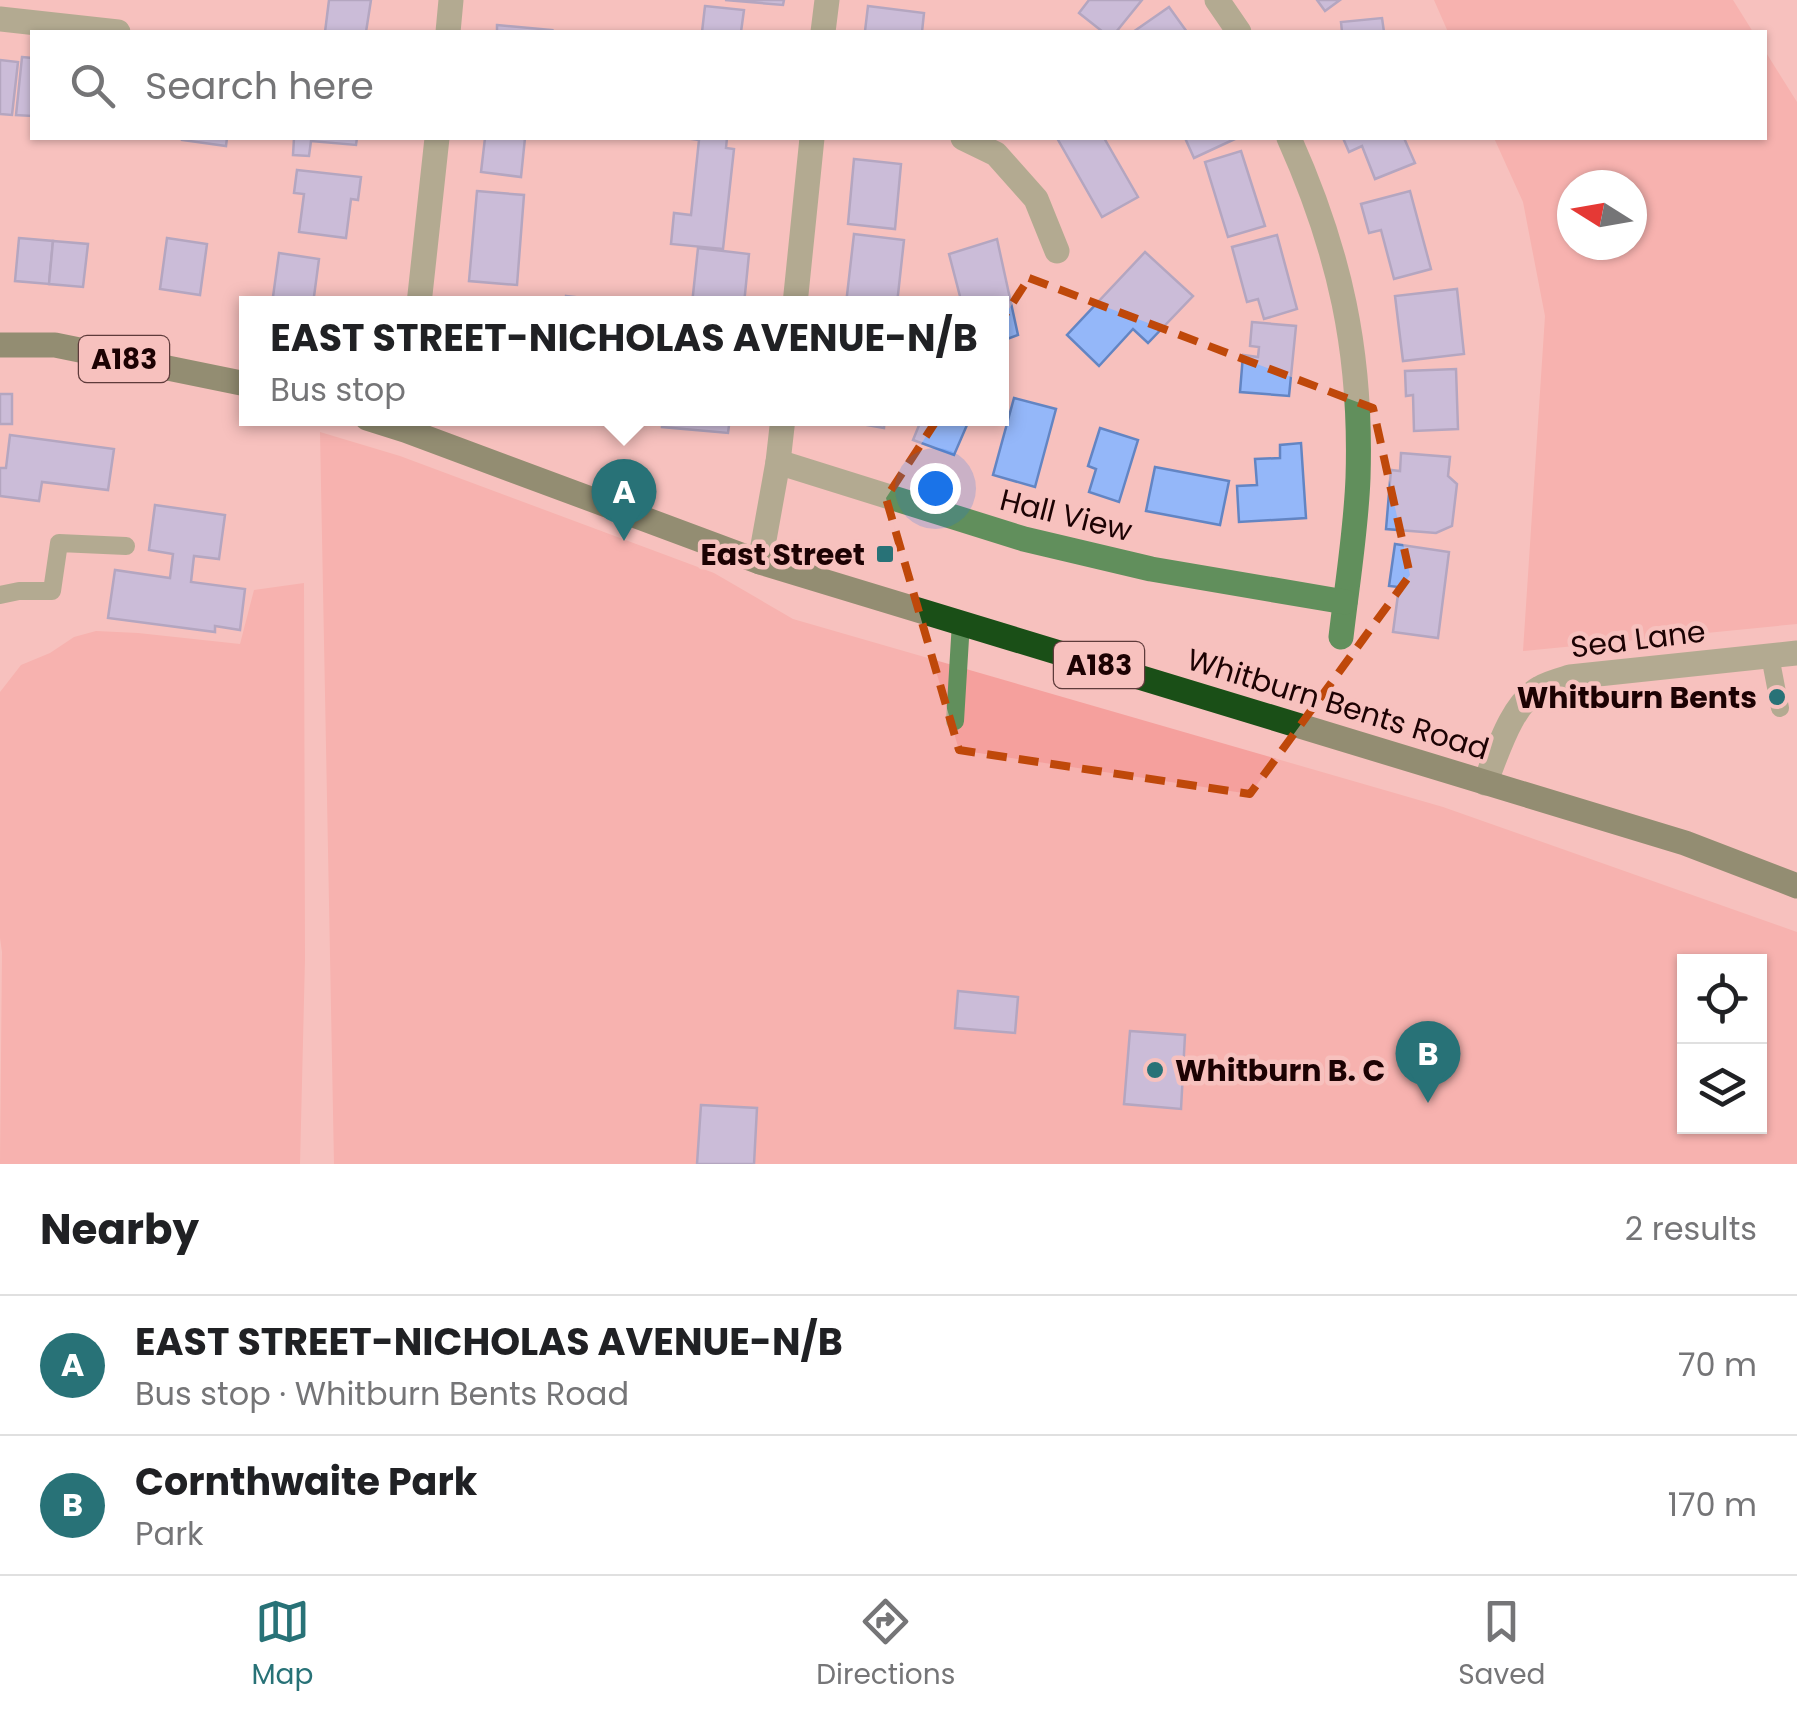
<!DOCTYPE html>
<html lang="en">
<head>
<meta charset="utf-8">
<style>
	:root { --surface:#fff; --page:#f6f6f6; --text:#202124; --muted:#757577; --line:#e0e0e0; --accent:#287277 }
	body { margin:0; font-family:Poppins,sans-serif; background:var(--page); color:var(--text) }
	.controls { position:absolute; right:30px; bottom:30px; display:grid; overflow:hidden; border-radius:0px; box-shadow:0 2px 8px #0004 }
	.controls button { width:90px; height:90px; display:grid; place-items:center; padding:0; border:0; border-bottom:2px solid var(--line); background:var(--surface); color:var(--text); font:50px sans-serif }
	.compass { position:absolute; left:1557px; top:170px; width:90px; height:90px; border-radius:50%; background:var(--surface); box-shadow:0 2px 8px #0004; rotate:281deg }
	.you { position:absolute; left:935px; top:488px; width:35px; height:35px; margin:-25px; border:8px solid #fff; border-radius:50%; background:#1a73e8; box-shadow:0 0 0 15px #1a73e833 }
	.badge { display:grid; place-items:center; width:65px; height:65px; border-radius:50%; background:var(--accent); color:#fff; font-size:32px; font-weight:700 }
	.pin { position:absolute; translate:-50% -82px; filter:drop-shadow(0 2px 5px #0008) }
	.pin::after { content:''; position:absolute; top:52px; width:35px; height:30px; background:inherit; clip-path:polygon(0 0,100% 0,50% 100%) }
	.popup { position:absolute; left:239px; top:296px; width:770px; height:130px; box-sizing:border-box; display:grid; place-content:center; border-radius:0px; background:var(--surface); filter:drop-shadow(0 2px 8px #0005); font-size:32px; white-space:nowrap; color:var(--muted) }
	.popup b { font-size:38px; color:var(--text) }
	.popup::after { content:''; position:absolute; left:50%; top:100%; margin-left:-20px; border:20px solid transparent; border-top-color:var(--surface) }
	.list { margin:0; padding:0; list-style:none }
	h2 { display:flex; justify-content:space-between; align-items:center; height:130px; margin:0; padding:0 40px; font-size:42px }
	h2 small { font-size:32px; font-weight:400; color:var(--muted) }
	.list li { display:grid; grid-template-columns:65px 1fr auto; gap:30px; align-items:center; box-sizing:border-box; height:140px; padding:0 40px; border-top:2px solid var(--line) }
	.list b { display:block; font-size:38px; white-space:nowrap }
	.list p { margin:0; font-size:32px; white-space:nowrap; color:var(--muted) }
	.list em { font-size:32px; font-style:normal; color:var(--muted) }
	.icon { flex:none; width:55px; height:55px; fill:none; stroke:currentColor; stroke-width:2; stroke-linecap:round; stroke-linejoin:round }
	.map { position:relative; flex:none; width:1797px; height:1164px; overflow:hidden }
	.search { position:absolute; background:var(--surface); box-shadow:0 2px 8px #0004; left:30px; right:30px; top:30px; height:110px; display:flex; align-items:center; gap:25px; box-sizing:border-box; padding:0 35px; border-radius:0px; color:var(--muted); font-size:38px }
	.sheet { height:410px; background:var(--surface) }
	nav { display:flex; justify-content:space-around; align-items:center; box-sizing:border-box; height:140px; border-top:2px solid var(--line); background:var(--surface); font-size:28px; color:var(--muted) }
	nav a { display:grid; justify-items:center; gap:5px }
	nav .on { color:var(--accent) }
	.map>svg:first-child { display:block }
	.green { fill:#f5a09d; fill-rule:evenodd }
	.building { fill:#94b7f9; stroke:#6385c3; stroke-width:2.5 }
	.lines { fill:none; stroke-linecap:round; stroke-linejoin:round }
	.service { stroke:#618f5c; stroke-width:18 }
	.minor { stroke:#618f5c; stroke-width:25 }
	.primary { stroke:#1a4f17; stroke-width:25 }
	.marked { fill:none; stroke:#bf480a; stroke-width:8; stroke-dasharray:20 12; stroke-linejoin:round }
	.poi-dot { fill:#287277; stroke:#f7c1be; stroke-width:4 }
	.labels { text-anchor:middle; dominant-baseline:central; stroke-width:9; stroke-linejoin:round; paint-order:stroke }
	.shield { fill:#f7c1be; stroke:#5e3b3b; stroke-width:2.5 }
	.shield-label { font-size:28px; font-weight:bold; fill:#1c0203 }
	.street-label { font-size:30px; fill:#1c0203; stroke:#f7c1be }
	.poi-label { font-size:30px; font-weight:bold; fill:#1c0203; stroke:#f7c1be; text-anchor:end }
</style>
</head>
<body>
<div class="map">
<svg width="1797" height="1164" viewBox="0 0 1797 1164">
	<rect width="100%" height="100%" fill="#f7c1be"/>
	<g class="green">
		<polygon points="1434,0 1733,0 1753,32 1448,32"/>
		<path d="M1765 51 1797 102V624L1523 651 1545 316 1523 202 1494 138H1764ZM1632 185V245H1572V185Z"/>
		<path d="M320 432 400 456 714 573 793 619 1443 807 1797 932V1164H334ZM1684 962H1760V1126H1684Z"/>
		<polygon points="304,583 305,959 300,1164 0,1164 2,952 0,938 0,692 21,665 50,653 74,637 96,631 138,633 240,644 254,590"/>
	</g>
	<g class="building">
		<polygon points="329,0 371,0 366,32 325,32"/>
		<polygon points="725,0 784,0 783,5"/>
		<polygon points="1089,0 1142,0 1116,32 1103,32 1079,13"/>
		<polygon points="1317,0 1340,0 1325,11"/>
		<polygon points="705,6 744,10 741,32 702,32"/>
		<polygon points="868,6 924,13 922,32 865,31"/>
		<polygon points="1169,7 1187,32 1133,32"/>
		<polygon points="1382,18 1384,32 1342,32 1341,22"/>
		<polygon points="497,25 552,30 551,32 497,32"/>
		<polygon points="22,57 32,58 32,116 16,115"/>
		<polygon points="0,60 18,62 12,115 0,114"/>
		<polygon points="182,138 227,138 226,146 182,140"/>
		<polygon points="294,138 357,138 356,145 311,141 309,156 293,155"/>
		<polygon points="485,138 525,138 521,177 481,172"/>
		<polygon points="685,138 727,138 726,148 734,149 723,249 671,244 674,213 691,215 699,140"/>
		<polygon points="1057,138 1104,138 1138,197 1102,217"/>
		<polygon points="1185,138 1237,138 1194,158"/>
		<polygon points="1343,138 1404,138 1415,163 1375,179 1362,146 1349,152"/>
		<polygon points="1241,151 1265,226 1228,237 1205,162"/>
		<polygon points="854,159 901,164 895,229 848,224"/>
		<polygon points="297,170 361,177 358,200 351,199 346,238 299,232 304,194 294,193"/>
		<polygon points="477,191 524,195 517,285 469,281"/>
		<polygon points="1410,191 1431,269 1394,279 1381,230 1369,233 1361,204"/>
		<polygon points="854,234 904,240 897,304 846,304"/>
		<polygon points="1277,235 1297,309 1264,319 1258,299 1247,302 1232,247"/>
		<polygon points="19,238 53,241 49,284 15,281"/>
		<polygon points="167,238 207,244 200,295 160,289"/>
		<polygon points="997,239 1018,335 1002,341 1002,304 962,304 949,254"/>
		<polygon points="53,241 88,244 83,287 49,284"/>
		<polygon points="698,248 749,254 744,304 692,304"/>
		<polygon points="1145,252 1193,296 1148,343 1133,329 1099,366 1067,335"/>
		<polygon points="279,253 319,259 313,304 272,304"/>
		<polygon points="1457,289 1464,354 1403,361 1395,296"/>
		<polygon points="566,296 610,301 609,304 565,304"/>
		<polygon points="1252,322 1296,326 1289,396 1240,392 1243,355 1258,357 1259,347 1250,346"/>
		<polygon points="1456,369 1458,429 1414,431 1413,395 1406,396 1405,371"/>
		<rect x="0" y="394" width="12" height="30"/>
		<polygon points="1014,398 1056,409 1035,487 993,475"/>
		<polygon points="663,418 730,418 728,433 662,427"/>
		<polygon points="828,418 885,418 884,428"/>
		<polygon points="922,418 970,418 954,455 913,440"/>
		<polygon points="1100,428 1138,440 1119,502 1089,492 1096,469 1088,466"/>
		<polygon points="10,435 114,449 108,490 42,482 39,501 0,496 0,468 6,468"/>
		<polygon points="1301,443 1306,518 1239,522 1237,486 1257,485 1255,459 1280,458 1280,445"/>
		<polygon points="1401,453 1450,457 1448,476 1457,484 1452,526 1436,533 1386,529 1391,470 1400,471"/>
		<polygon points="1155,467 1229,481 1220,525 1146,511"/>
		<polygon points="155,505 225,515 219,559 194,556 191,582 245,589 240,630 215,626 215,632 108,618 115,570 170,578 173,554 149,550"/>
		<polygon points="1395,544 1449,552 1438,638 1393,632 1399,587 1389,586"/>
		<polygon points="958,991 1018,997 1015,1033 955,1028"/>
		<polygon points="1130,1031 1185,1035 1181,1109 1124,1104"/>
		<polygon points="701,1105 757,1108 754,1164 697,1164"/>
	</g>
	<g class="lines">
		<g class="service">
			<polyline points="0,595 19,591 52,591 59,543 126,546"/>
			<polyline points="1770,656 1780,708"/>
			<polyline points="955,721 961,622"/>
		</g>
		<g class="minor">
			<polyline points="1217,0 1239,32"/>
			<polyline points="0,19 118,32"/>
			<polyline points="448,32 451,0"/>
			<polyline points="823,32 827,0"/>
			<polyline points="963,138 996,154 1036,199 1057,251"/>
			<path d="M1289 138C1340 252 1362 352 1358 478 1356 531 1347 585 1341 637"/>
			<polyline points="419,304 437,138"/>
			<polyline points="795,304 812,138"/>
			<polyline points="778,462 1024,539 1151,569 1345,602"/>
			<polyline points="760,562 778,462 783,418"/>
			<path d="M1485 783C1497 754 1511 704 1540 688 1548 683 1560 680 1570 677L1797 653"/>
		</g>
		<g class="primary">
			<polyline points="0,345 55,345 246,384"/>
			<polyline points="367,418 405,430 760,562 1685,843 1797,886"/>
		</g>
	</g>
	<path d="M0 0H1797V1164H0ZM1029 278 1373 408 1410 575 1250 794 959 750 886 498Z" fill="#f7c1be" fill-opacity=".55" fill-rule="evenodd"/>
	<path class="marked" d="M1029 278 1373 408 1410 575 1250 794 959 750 886 498Z"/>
	<g class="poi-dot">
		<rect x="875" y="544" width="20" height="20" rx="5"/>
		<circle cx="1777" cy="697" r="10"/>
		<circle cx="1155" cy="1070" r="10"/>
	</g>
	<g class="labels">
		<g class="shield">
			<rect x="79" y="336" width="90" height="46" rx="8"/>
			<rect x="1054" y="642" width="90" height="46" rx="8"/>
		</g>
		<g class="shield-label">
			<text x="124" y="359">A183</text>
			<text x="1099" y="665">A183</text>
		</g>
		<g class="street-label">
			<text transform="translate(1066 515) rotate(14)">Hall View</text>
			<text transform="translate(1638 639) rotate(-7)">Sea Lane</text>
			<text transform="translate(1338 704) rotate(17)">Whitburn Bents Road</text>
		</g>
		<g class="poi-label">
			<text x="865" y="554">East Street</text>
			<text x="1757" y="697">Whitburn Bents</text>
			<text x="1175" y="1070" text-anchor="start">Whitburn B. C</text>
		</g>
	</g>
</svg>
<div class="controls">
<button><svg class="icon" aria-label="locate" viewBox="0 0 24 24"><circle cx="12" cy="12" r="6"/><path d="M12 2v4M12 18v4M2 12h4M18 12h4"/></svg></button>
<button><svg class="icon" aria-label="layers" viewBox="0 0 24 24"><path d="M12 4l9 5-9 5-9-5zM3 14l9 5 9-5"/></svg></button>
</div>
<svg class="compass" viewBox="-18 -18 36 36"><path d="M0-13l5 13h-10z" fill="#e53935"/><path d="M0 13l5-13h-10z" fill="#757577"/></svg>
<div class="you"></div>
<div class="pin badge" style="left:624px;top:541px">A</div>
<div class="popup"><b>EAST STREET-NICHOLAS AVENUE-N/B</b>Bus stop</div>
<div class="pin badge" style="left:1428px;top:1103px">B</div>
<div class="search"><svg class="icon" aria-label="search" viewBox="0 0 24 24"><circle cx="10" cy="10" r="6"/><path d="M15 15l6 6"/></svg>Search here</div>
</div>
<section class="sheet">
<h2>Nearby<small>2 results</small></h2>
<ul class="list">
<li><span class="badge">A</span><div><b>EAST STREET-NICHOLAS AVENUE-N/B</b><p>Bus stop · Whitburn Bents Road</p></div><em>70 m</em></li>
<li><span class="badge">B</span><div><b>Cornthwaite Park</b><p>Park</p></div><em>170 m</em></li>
</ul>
</section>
<nav>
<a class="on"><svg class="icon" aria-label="map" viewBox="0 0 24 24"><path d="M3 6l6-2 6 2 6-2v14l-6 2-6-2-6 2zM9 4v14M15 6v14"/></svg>Map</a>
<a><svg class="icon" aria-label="directions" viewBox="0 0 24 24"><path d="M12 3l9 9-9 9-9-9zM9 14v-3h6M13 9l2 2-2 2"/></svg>Directions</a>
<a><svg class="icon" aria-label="saved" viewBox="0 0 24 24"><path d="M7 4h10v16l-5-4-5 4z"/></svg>Saved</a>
</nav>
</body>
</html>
